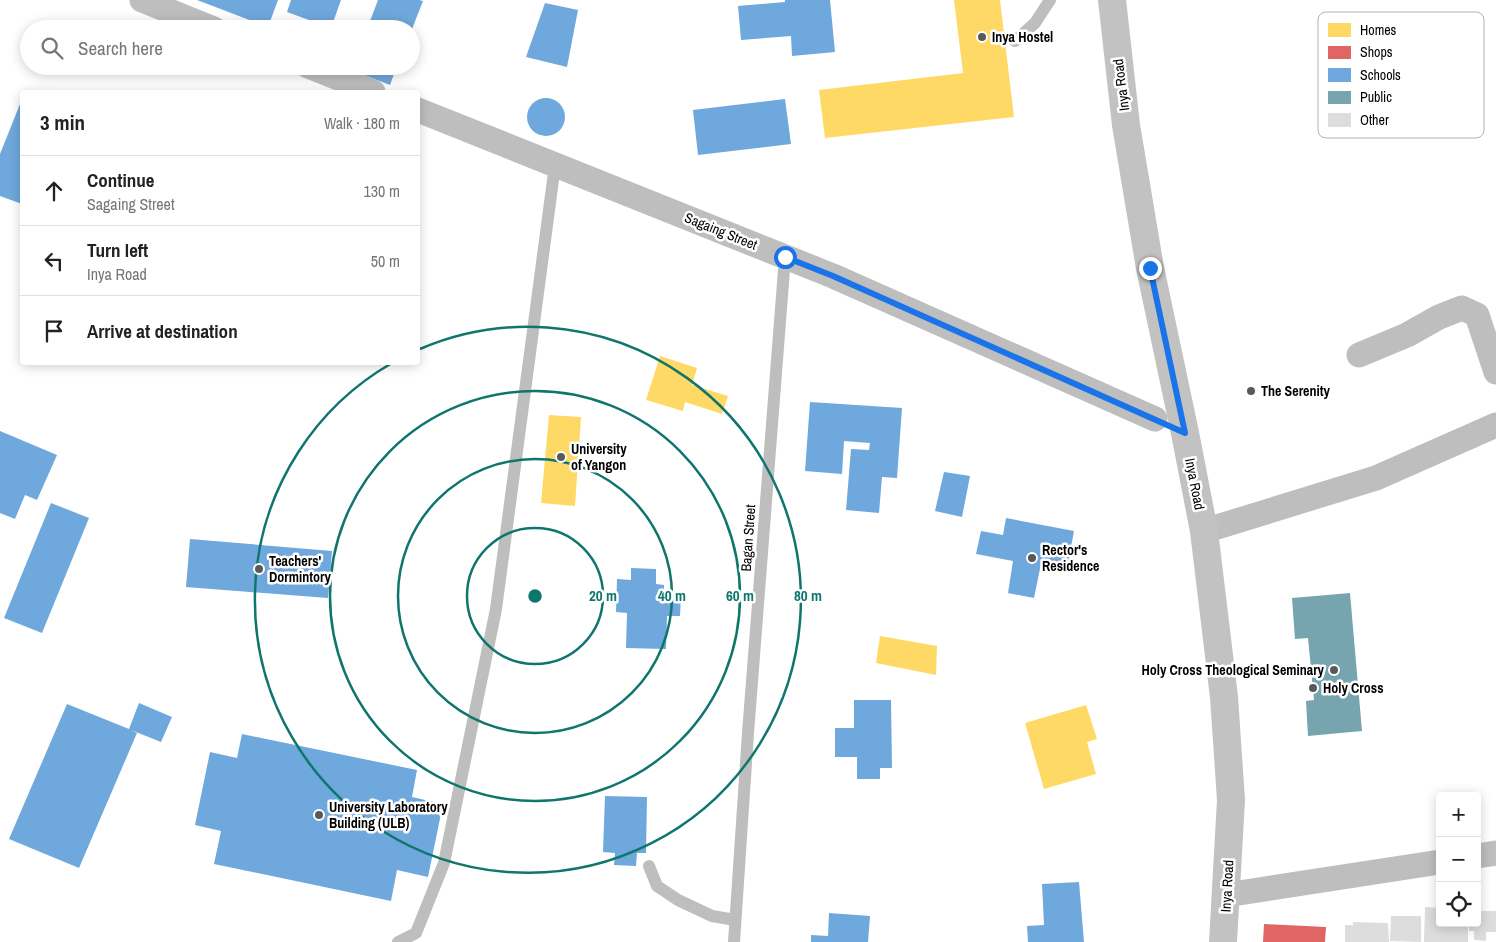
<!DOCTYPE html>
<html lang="en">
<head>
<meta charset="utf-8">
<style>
	:root { --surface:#fff; --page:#f2f2f2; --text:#222; --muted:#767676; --line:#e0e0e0 }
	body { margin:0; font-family:"Archivo Narrow",sans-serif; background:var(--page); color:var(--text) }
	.controls { position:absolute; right:15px; bottom:15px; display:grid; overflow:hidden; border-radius:5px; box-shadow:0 2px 12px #0003 }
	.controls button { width:45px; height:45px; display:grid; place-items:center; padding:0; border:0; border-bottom:1px solid var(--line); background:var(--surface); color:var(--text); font:25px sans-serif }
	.stop { position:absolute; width:15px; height:15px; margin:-11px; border:4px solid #1a73e8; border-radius:50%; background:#fff }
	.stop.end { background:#1a73e8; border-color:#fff; box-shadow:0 1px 5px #0008 }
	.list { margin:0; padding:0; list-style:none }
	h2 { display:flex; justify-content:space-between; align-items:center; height:65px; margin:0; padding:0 20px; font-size:21px }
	h2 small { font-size:16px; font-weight:400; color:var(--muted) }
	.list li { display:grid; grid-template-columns:32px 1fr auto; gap:15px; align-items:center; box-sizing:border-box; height:70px; padding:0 20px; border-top:1px solid var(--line) }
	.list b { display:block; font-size:19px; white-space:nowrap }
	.list p { margin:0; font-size:16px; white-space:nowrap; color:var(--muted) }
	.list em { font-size:16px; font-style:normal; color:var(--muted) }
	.icon { flex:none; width:28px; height:28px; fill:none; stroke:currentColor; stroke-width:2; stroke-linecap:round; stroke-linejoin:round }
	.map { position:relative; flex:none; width:1496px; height:942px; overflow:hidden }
	.search { position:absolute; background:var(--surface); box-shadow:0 2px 12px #0003; left:20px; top:20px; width:400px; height:55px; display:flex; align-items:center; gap:12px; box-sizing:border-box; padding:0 18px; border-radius:28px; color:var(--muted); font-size:19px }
	.panel { position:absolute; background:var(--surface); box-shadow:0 2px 12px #0003; left:20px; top:90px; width:400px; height:275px; border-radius:5px }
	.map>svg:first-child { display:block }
	.homes { fill:#ffd966 }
	.shops { fill:#e06666 }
	.schools { fill:#6fa8dc }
	.public { fill:#76a5af }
	.building { fill:#ddd }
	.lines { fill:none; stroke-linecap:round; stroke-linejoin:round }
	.lane { stroke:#bebebe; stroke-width:12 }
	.street { stroke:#bebebe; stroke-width:25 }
	.secondary { stroke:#c2c2c2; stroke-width:28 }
	.route { stroke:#1a73e8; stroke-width:6 }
	.ring { fill:none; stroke:#0f766e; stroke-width:2.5 }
	.poi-dot { fill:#595959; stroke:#fff; stroke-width:2 }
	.labels { text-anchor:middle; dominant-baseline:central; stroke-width:5; stroke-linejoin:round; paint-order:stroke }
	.poi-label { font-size:14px; font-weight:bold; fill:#000; stroke:#fff; text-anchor:start }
	.street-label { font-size:14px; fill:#000; stroke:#fff }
	.key { fill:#fff; stroke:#b2b2b2; stroke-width:1 }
	.key-label { font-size:14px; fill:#000 }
	.centre { fill:#0f766e; stroke:#fff; stroke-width:2.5 }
	.ring-label { font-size:15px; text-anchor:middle; font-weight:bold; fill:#0f766e; stroke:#fff; stroke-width:5; stroke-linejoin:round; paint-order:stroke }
</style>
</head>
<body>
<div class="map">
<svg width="1496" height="942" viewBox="0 0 1496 942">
	<rect width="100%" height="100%" fill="#fff"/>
	<g class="homes">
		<polygon points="954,0 1000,0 1014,117 825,138 819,90 963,73"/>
		<polygon points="660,356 697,368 692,385 728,396 722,414 685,402 683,411 646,400"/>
		<polygon points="549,415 581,417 575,506 541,503"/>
		<polygon points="880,636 937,646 936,675 876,663"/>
		<polygon points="1086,705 1097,739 1087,742 1096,774 1044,789 1025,723"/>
	</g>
	<polygon class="shops" points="1264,924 1326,927 1325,942 1263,942"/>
	<g class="schools">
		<polygon points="197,0 278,0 268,27"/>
		<polygon points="291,0 341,0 331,28 287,12"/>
		<polygon points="378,0 419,0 423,1 412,29 367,29"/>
		<polygon points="785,0 830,0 835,52 792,56 791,36 741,40 738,6 785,2"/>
		<polygon points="545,3 578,10 567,67 526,57"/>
		<polygon points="352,66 397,66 390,85 351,70"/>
		<circle cx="546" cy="117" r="19"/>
		<polygon points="785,99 791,144 698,155 693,110"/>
		<polygon points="20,104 22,105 22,204 0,196 0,154"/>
		<polygon points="810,402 902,408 897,478 882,477 879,513 846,510 851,449 869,450 870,443 844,441 842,474 805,471"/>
		<polygon points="0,431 57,455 37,500 25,495 15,519 0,513"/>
		<polygon points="944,472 970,476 962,517 935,511"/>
		<polygon points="51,503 89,518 42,633 4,618"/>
		<polygon points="1006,518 1074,531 1067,569 1041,564 1034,598 1008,593 1013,561 976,554 981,531 1003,535"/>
		<polygon points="190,539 332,551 328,598 186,587"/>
		<polygon points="631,568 656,569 656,584 664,585 664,593 681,594 680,616 667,616 666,649 626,648 627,613 616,612 617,579 631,580"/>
		<polygon points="854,700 891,700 892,768 880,768 880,779 857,779 857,757 835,757 835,728 854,728"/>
		<polygon points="139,703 172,717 161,742 131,730 137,733 79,868 9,839 67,704 129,729"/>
		<polygon points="242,734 417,770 412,797 443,804 428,877 397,870 391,901 214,864 221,831 195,825 210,752 237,758"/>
		<polygon points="605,796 647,797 646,853 637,853 636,866 614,865 615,853 603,852"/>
		<polygon points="1079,882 1084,942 1028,942 1027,926 1044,925 1042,884"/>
		<polygon points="829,913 870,916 868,942 811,942 811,935 828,936"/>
	</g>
	<polygon class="public" points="1350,593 1362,731 1308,736 1306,701 1314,700 1308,638 1295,639 1292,598"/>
	<g class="building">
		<polygon points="1425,907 1440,908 1440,923 1468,923 1468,942 1424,942"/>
		<polygon points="1477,911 1496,911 1496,932 1486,932 1486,941 1474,940 1474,931 1469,931 1469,923 1477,923"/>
		<polygon points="1391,916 1421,916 1421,942 1390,941"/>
		<polygon points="1353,922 1388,923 1389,942 1345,942 1345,925 1353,925"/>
	</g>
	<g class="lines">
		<g class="lane">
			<polyline points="1015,41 1035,23 1050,0"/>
			<polyline points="649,866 657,886 678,900 712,916 735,920"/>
			<polyline points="398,942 416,933 444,863 496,609 555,165"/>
			<polyline points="734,942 748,733 785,257"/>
		</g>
		<g class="street">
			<polyline points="142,0 214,29"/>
			<polyline points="308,66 373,92"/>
			<polyline points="418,110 833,276 1155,419"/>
			<polyline points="1359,355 1407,335 1439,317 1462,308 1477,315 1496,372"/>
			<polyline points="1204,531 1376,478 1496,425"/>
			<polyline points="1477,856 1496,853"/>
			<polyline points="1226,895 1440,862"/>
		</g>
		<polyline class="secondary" points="1112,0 1126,125 1150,268 1185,433 1204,531 1224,697 1231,800 1223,942"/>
	</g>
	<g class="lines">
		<polyline class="route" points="785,257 833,276 1185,433 1150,268"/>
	</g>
	<g class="ring">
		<circle cx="535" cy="596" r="68"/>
		<circle cx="535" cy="596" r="137"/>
		<circle cx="535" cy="596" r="205"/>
		<path d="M420 349A273 273 0 1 1 392 363"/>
	</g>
	<g class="poi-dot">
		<circle cx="982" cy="37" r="5"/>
		<circle cx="1251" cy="391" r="5"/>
		<circle cx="561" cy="457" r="5"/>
		<circle cx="1032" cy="558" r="5"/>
		<circle cx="259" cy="569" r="5"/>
		<circle cx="1334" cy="670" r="5"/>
		<circle cx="1313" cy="688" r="5"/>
		<circle cx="319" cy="815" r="5"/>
	</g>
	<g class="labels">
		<g class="poi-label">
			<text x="992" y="37">Inya Hostel</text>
			<text x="1261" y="391">The Serenity</text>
			<text x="571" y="449">University<tspan x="571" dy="16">of Yangon</tspan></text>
			<text x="1042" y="550">Rector's<tspan x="1042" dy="16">Residence</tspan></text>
			<text x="269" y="561">Teachers'<tspan x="269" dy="16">Dormintory</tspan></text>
			<text x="1324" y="670" text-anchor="end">Holy Cross Theological Seminary</text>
			<text x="1323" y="688">Holy Cross</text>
			<text x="329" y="807">University Laboratory<tspan x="329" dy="16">Building (ULB)</tspan></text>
		</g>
		<g class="street-label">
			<text transform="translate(1121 85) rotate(-97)">Inya Road</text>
			<text transform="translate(721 231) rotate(22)">Sagaing Street</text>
			<text transform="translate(1195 484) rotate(79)">Inya Road</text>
			<text transform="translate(748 538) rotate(-86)">Bagan Street</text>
			<text transform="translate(1227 886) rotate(-87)">Inya Road</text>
		</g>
	</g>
	<rect x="1318" y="12" width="166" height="126" rx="8" class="key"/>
	<rect x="1328" y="23" width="23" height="14" fill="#ffd966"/>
	<rect x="1328" y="46" width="23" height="13" fill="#e06666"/>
	<rect x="1328" y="68" width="23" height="14" fill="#6fa8dc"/>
	<rect x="1328" y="91" width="23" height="13" fill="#76a5af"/>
	<rect x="1328" y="113" width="23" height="14" fill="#ddd"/>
	<g class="key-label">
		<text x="1360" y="35">Homes</text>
		<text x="1360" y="57">Shops</text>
		<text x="1360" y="80">Schools</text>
		<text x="1360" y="102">Public</text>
		<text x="1360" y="125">Other</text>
	</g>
	<circle cx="535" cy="596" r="8" class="centre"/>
	<g class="ring-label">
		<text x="603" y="601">20 m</text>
		<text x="672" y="601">40 m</text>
		<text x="740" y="601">60 m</text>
		<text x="808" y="601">80 m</text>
	</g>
</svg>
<div class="controls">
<button>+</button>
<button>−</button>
<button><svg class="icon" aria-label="locate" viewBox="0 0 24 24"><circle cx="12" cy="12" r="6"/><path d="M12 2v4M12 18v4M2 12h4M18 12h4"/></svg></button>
</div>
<div class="stop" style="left:785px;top:257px"></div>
<div class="stop end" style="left:1150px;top:268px"></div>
<div class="search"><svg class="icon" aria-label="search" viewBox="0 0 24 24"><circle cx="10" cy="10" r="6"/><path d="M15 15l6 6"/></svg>Search here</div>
<section class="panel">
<h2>3 min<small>Walk · 180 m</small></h2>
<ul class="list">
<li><svg class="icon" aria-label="ahead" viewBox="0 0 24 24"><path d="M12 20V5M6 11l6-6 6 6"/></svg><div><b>Continue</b><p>Sagaing Street</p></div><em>130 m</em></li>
<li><svg class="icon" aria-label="left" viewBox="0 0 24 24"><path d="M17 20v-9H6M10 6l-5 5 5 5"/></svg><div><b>Turn left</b><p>Inya Road</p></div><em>50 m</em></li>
<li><svg class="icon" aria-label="arrive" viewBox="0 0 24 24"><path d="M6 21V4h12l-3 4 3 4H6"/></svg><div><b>Arrive at destination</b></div></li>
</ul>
</section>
</div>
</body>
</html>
